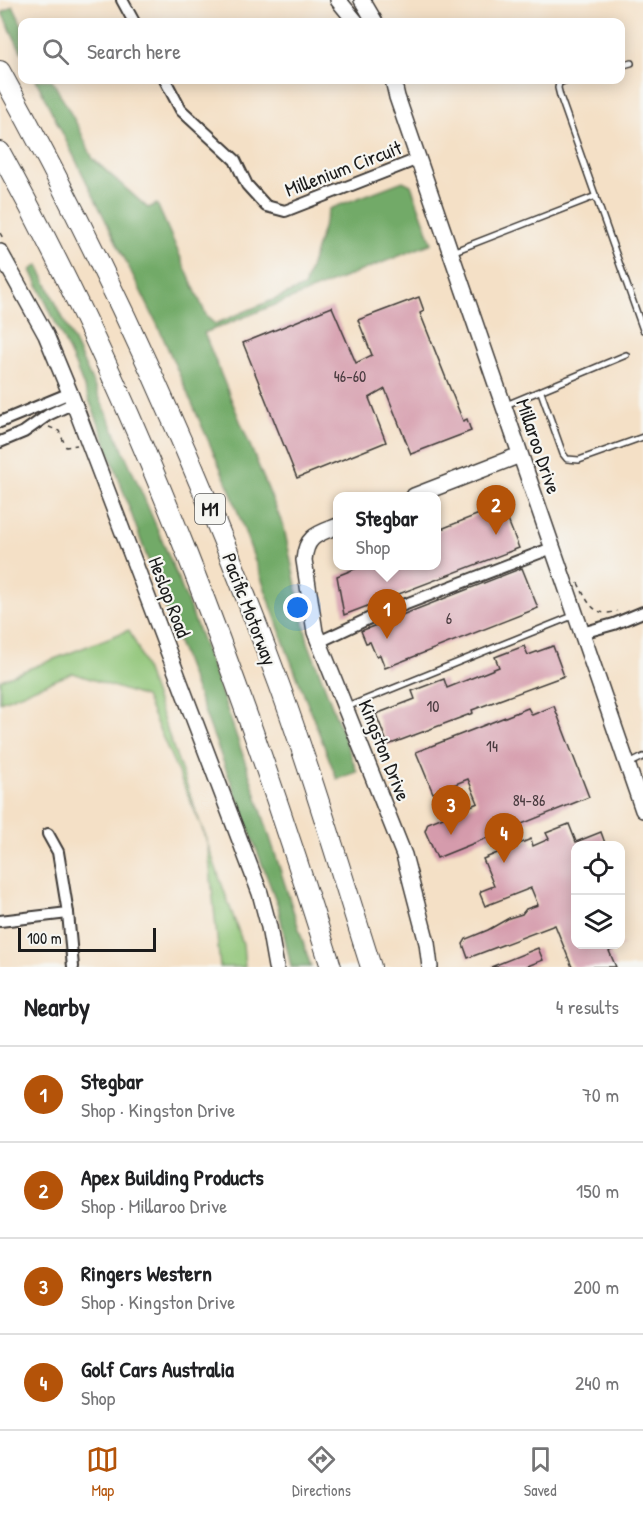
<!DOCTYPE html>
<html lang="en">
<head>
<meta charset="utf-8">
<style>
	:root { --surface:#fff; --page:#f2f2f2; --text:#202124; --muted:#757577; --line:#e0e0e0; --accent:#b45309 }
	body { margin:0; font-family:"Patrick Hand",sans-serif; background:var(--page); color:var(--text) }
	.controls { position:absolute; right:18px; bottom:18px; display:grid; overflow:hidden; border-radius:12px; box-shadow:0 3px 15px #0003 }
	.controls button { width:54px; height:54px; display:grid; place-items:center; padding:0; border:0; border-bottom:2px solid var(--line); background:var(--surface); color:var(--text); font:30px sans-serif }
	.scale { position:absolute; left:18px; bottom:15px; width:138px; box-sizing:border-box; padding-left:6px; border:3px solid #1c1c1c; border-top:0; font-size:16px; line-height:21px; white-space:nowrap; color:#1c1c1c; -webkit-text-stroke:4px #f6f6f2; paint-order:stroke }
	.you { position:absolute; left:298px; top:608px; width:21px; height:21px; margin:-15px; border:4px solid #fff; border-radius:50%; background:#1a73e8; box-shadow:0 0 0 9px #1a73e833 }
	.badge { display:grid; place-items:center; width:39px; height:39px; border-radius:50%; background:var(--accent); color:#fff; font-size:20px; font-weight:700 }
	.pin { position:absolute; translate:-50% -50px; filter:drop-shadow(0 2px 3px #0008) }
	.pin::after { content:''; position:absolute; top:32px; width:21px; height:18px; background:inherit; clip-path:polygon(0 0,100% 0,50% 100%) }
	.popup { position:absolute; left:333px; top:492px; width:108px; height:78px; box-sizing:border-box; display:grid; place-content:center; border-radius:12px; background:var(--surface); filter:drop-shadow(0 2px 4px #0005); font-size:20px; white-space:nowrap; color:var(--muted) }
	.popup b { font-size:22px; color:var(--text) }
	.popup::after { content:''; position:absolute; left:50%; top:100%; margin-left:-12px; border:12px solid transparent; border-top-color:var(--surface) }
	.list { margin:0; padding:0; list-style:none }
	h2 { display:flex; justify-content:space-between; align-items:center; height:78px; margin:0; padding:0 24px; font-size:26px }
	h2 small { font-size:20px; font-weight:400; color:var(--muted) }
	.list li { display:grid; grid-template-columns:39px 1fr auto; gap:18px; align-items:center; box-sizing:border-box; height:96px; padding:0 24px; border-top:2px solid var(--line) }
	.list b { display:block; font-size:22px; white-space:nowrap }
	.list p { margin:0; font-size:20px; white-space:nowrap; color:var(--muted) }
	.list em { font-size:20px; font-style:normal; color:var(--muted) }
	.icon { flex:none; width:33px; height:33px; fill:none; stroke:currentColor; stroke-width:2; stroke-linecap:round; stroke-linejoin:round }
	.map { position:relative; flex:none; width:643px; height:967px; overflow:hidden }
	.search { position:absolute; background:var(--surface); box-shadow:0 3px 15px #0003; left:18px; right:18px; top:18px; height:66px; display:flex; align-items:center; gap:15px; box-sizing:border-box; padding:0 21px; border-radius:12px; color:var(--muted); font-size:22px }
	.sheet { height:462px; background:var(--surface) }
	nav { display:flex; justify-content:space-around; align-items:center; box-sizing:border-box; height:84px; border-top:2px solid var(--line); background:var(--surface); font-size:16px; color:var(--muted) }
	nav a { display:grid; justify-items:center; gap:3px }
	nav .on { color:var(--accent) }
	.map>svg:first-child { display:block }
	.green { fill:#8ec476; stroke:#557049; stroke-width:1.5 }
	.forest { fill:#72aa67; stroke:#476342; stroke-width:1.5 }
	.building { fill:#d59bac }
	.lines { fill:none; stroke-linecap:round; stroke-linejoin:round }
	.lane-casing { stroke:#3c3936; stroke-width:8 }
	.street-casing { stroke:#3c3936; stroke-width:14 }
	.secondary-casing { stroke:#3c3936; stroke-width:18 }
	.highway-casing { stroke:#3c3936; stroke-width:22 }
	.path { stroke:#3c3936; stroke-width:1.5; stroke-dasharray:4.5 4.5; stroke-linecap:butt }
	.lane { stroke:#fff; stroke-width:5 }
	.street { stroke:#fff; stroke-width:10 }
	.secondary { stroke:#fff; stroke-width:15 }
	.highway { stroke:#fff; stroke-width:20 }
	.labels { text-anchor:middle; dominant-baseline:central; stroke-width:4.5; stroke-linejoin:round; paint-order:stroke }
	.number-label { font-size:16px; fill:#4a3c40 }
	.shield { fill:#f6f6f2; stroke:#5d5d5c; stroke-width:1.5 }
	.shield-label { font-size:18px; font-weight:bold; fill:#1c1c1c }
	.street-label { font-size:20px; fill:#1c1c1c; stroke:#f6f6f2 }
</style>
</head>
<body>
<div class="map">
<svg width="643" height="967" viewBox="0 0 643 967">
	<rect width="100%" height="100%" fill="#f6f6f2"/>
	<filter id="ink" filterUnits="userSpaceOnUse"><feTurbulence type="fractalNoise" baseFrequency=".0167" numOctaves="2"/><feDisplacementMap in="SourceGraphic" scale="12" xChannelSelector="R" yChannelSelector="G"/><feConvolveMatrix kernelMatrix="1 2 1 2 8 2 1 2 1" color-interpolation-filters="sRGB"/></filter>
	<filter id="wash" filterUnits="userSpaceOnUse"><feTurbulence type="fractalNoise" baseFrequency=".008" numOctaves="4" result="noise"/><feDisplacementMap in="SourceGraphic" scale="24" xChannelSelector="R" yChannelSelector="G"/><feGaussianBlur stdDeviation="1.35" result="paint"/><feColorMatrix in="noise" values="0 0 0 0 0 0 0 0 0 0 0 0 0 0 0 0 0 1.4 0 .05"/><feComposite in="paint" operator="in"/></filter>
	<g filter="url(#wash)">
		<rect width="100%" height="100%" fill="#f4e0c6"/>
		<polygon class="green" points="129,630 138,648 243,944 245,967 220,967 207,839 145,697 73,673 0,702 0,680"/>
		<g class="forest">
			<polygon points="13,6 22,25 22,53 2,13"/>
			<polygon points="36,80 52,80 79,128 93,159 148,208 157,204 207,317 215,324 304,287 329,209 403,181 411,185 432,243 204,333 284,528 308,642 357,772 337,779 287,651 230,490 158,326"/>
			<path d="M38 265C91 377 143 490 189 606 235 724 273 846 311 967H291L278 906 168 616 102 432 75 365 31 270Z"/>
		</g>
		<g id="blocks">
			<g class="building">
				<polygon points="419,297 424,311 420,313 463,421 467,419 471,431 411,454 385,389 369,398 386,442 297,478 243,343 332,307 356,363 372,355 358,320"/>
				<polygon points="502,505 519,548 344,615 337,576 362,566 436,566 436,531"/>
				<polygon points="522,568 538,608 385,668 380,655 376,656 370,642 366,643 361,631"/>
				<polygon points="524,646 528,655 553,646 564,676 472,710 473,713 388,745 376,714 415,699 412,691 444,679 447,688 499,667 495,657"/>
				<polygon points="554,706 589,797 437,858 425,831 428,823 478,803 468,779 433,793 416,752 528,708 532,715"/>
				<polygon points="569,824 576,842 601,832 606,846 576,846 576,945 624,945 609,951 616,967 572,967 555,925 468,958 463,944 466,939 488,930 509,918 522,914 526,909 538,905 531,888 485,906 480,894 481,891 494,886 483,859 531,839 533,846 549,839 546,833"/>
				<polygon points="538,948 543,960 525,967 491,967"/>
			</g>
		</g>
	</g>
	<g filter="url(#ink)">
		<use href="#blocks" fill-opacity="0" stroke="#3c3936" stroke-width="1.5"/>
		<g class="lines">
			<defs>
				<g id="lane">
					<polyline points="620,66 631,63"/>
					<polyline points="567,80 559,83 558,88 560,96 643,330"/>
					<polyline points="452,252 596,196"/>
					<polyline points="541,392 563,454 567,459 579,460 643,437"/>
					<polyline points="506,405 626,355"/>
					<polyline points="347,707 575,615"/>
					<polyline points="629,764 643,757"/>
				</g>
				<g id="street">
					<polyline points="122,0 134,22"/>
					<polyline points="165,80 181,110 235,160 247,185 266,206 285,211 418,159"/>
					<polyline points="0,422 70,393"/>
					<polyline points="0,442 24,432 48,415 74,403"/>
					<polyline points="582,633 614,624 643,612"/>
					<polyline points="319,642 372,617 552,548"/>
					<polyline points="48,834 58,852 68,913 73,967"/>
					<polyline points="0,921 68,913"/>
				</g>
				<g id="secondary">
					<polyline points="338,0 356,22"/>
					<polyline points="362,0 375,22"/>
					<polyline points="393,80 397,97 643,810"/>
					<polyline points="0,252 46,335 70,393 260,893 269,927 276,967"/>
					<polyline points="414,496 520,455"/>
					<path d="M338 526C317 534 306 536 304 560L315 632 404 855 427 943 430 967"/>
				</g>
				<g id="highway">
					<path d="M0 71C109 268 201 473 279 684 313 777 341 873 371 967"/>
					<path d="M0 152C142 409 243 687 331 967"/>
				</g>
			</defs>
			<use href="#lane" class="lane-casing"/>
			<use href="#street" class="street-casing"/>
			<use href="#secondary" class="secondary-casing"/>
			<use href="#highway" class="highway-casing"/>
			<g class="path">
				<polyline points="0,233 4,240"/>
				<polyline points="49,427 59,431 66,447 77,445"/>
				<path d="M578 583C587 601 594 619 617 611"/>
			</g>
			<use href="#lane" class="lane"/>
			<use href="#street" class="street"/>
			<use href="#secondary" class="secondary"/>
			<use href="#highway" class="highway"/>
		</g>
	</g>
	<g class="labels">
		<g class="number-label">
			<text x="350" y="376">46-60</text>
			<text x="449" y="618">6</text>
			<text x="433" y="706">10</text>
			<text x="492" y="746">14</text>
			<text x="529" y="800">84-86</text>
		</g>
		<rect class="shield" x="195" y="494" width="30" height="30" rx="4.5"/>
		<g class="shield-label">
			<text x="210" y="509">M1</text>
		</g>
		<g class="street-label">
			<text transform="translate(343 168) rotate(-21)">Millenium Circuit</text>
			<text transform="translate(539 446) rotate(71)">Millaroo Drive</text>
			<text transform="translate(170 597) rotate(69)">Heslop Road</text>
			<text transform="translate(250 609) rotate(69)">Pacific Motorway</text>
			<text transform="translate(385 750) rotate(68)">Kingston Drive</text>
		</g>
	</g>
</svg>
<div class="controls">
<button><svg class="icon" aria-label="locate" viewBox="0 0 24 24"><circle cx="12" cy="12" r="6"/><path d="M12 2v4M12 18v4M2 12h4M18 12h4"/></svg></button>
<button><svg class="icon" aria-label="layers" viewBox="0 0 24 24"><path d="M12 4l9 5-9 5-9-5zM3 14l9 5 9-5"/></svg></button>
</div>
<div class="scale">100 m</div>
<div class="you"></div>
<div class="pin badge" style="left:387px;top:639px">1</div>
<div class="popup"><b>Stegbar</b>Shop</div>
<div class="pin badge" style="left:496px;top:535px">2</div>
<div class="pin badge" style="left:451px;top:835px">3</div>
<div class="pin badge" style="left:504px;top:863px">4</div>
<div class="search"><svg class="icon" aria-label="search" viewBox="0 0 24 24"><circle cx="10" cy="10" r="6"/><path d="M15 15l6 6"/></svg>Search here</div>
</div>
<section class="sheet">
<h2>Nearby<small>4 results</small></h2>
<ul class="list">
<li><span class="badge">1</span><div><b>Stegbar</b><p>Shop · Kingston Drive</p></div><em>70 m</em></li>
<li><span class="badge">2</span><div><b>Apex Building Products</b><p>Shop · Millaroo Drive</p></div><em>150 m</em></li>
<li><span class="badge">3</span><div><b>Ringers Western</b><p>Shop · Kingston Drive</p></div><em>200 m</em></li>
<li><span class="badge">4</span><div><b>Golf Cars Australia</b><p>Shop</p></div><em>240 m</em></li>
</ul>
</section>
<nav>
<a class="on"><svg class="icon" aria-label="map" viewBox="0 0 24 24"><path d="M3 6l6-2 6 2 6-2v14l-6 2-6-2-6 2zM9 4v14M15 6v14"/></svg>Map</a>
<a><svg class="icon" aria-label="directions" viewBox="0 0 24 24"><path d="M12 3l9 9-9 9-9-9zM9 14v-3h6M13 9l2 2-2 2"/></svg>Directions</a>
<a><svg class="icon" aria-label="saved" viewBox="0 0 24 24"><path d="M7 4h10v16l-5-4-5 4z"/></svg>Saved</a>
</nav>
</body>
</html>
